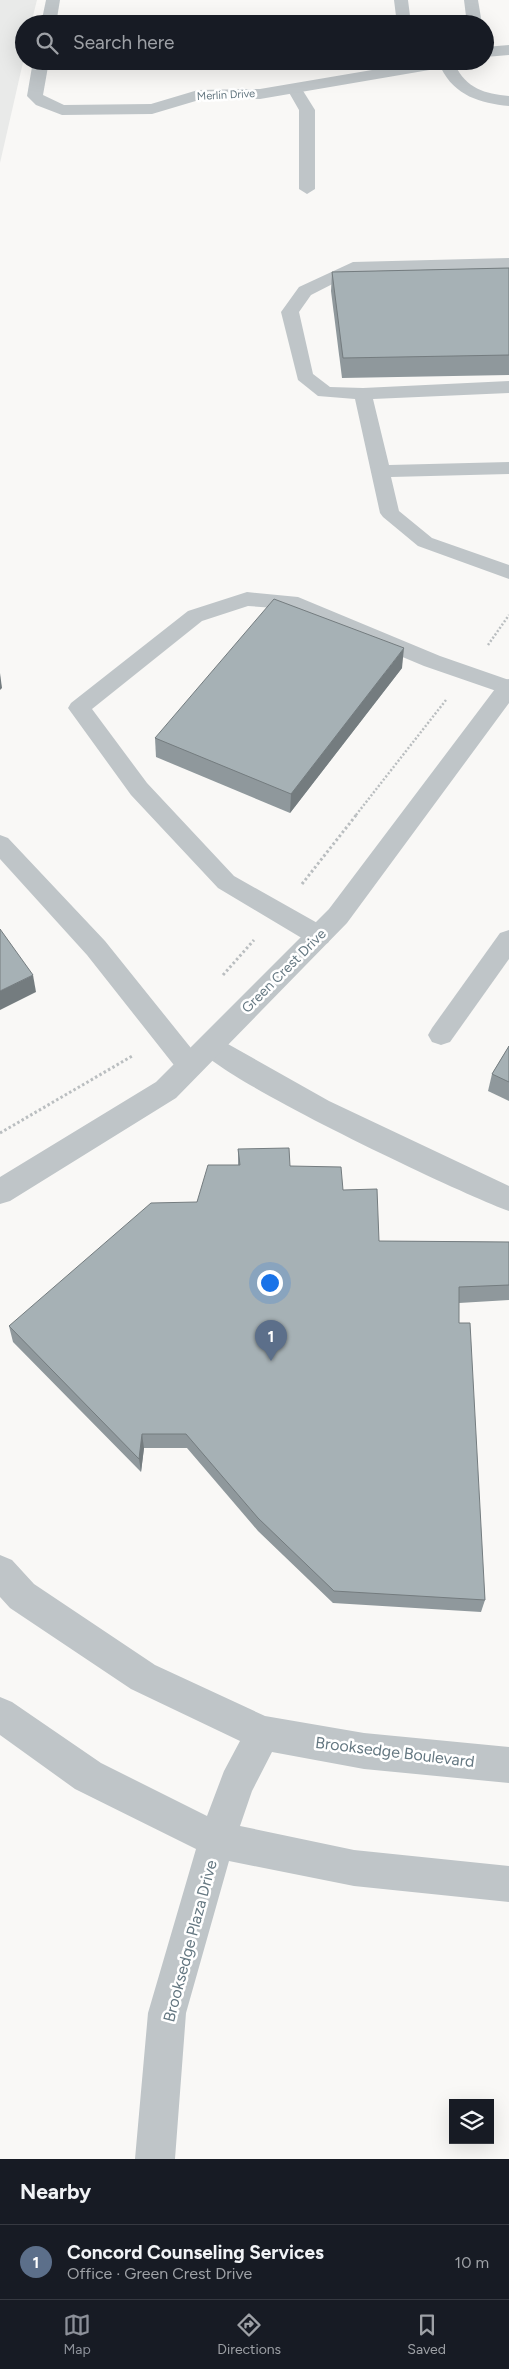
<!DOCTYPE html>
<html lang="en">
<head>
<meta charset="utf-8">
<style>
	:root { --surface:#171b24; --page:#20242c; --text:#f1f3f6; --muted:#9ea1a6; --line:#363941; --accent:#8c9099 }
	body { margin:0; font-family:Figtree,sans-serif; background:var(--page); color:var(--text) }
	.controls { position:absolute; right:15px; bottom:15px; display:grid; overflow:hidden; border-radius:0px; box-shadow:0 5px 20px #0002 }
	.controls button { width:45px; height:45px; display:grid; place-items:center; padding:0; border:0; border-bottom:1px solid var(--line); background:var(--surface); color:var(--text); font:25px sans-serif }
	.you { position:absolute; left:269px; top:1282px; width:18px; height:18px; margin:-12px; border:4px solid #fff; border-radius:50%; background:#1a73e8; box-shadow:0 0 0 8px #1a73e833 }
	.badge { display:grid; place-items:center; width:32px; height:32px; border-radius:50%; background:var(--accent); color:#fff; font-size:16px; font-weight:700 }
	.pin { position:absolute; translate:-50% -41px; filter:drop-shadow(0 1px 2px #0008) }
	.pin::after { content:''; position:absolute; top:26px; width:18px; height:15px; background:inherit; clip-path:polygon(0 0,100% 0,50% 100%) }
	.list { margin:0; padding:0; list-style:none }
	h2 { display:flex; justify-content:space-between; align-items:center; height:65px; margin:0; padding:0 20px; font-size:21px }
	h2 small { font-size:16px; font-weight:400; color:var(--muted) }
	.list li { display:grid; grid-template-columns:32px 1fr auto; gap:15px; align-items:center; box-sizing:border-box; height:75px; padding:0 20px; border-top:1px solid var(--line) }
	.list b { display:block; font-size:19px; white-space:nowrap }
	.list p { margin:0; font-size:16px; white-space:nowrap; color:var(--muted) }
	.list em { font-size:16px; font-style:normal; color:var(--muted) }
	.icon { flex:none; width:28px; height:28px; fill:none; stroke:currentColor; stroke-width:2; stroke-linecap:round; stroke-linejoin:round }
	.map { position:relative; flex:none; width:509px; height:2159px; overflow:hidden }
	.search { position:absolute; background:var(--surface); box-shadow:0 5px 20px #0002; left:15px; right:15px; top:15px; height:55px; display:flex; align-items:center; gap:12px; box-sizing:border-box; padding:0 18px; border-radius:28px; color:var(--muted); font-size:19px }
	.sheet { height:140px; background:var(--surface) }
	nav { display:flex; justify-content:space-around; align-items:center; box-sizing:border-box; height:70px; border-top:1px solid var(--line); background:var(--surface); font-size:14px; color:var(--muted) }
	nav a { display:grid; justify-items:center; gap:2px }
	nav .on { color:var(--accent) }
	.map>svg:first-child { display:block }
	.built { fill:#e9eae9 }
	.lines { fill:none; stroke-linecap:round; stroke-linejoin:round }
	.path-far1 { stroke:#babec0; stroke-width:2.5; stroke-dasharray:2 2; stroke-linecap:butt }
	.path { stroke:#babec0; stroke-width:3; stroke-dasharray:2.5 2.5; stroke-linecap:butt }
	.lane { fill:#bfc5c8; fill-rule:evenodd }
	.street { fill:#bfc5c8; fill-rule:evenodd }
	.wall { fill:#8f989c }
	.shaded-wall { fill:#747c7f }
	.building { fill:#a6b1b5; stroke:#747c7f }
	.labels { text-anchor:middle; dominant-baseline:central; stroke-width:5; stroke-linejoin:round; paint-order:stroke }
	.far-street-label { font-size:11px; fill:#647781; stroke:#fff }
	.street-label { font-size:14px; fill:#647781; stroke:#fff }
	.near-street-label { font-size:16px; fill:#647781; stroke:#fff }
</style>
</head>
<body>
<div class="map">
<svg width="509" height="2159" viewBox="0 0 509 2159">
	<rect width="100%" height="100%" fill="#f9f8f6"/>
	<polygon class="built" points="0,0 37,0 31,24 24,24 24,58 0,163"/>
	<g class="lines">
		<g class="path-far1">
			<polyline points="488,645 509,615"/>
			<polyline points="356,815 446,700"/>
		</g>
		<g class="path">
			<polyline points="302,884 357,814"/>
			<polyline points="223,975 254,940"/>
			<polyline points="0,1133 134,1055"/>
		</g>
		<g class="lane">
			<polygon points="394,0 408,0 411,24 397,24"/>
			<polygon points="401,61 415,61 416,69 409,73 404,72"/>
			<polygon points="295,84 300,86 315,110 315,189 307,194 299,189 299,110 287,89"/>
			<polygon points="509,258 509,268 356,272 311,295 299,312 313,374 330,387 363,388 509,381 509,393 373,399 389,465 509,462 509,474 391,477 399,511 432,538 509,565 509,579 418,546 383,517 380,513 355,399 318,396 298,380 281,312 299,287 353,262"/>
			<polygon points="247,592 298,597 440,656 509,680 508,695 424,666 288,609 248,606 202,621 92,709 147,783 234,876 328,929 331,936 328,943 319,945 310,943 218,888 131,795 68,708 71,703 188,611"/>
			<polygon points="0,835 8,838 105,941 199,1058 203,1066 199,1074 190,1077 181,1074 87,955 0,859"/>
			<polygon points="509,930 509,959 450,1042 441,1045 432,1042 428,1035 432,1028 500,933"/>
			<path d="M210 1036 219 1039 329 1101 509 1186V1211C464 1195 213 1077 197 1046L201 1039Z"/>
		</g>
		<g class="street">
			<polygon points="46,0 60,0 56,24 41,24"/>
			<polygon points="464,0 478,0 482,24 467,24"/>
			<polygon points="509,45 509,55 485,57 485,47"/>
			<path d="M33 61H49L43 95 64 105 151 104 198 90 260 89 425 61H462L455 65C466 88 485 94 509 96V106C480 103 455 96 441 68L260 99 199 100 152 114 62 115 36 105 27 96Z"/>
			<polygon points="509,679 509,703 347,923 176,1098 10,1201 0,1204 0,1177 156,1082 329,909 501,681"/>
			<polygon points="0,1555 12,1560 34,1584 155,1665 265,1716 364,1733 509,1747 509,1783 364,1769 272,1752 252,1791 240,1826 354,1850 509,1866 509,1902 354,1886 229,1861 186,2013 175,2159 135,2159 148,2013 196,1849 75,1789 0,1735 0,1697 12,1702 101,1763 207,1816 224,1771 240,1741 131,1689 10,1608 0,1597"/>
		</g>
	</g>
	<g class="wall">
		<polygon points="509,268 509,375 342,378 331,291 332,272"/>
		<polygon points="402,668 290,813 156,757 155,738"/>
		<polygon points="509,1046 509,1101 488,1091 492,1074"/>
		<polygon points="238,1149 290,1166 343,1190 379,1241 509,1242 509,1300 459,1303 459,1323 485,1600 481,1612 333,1603 258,1531 187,1448 144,1448 141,1472 13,1342 9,1326 197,1202 238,1165"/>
	</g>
	<g class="shaded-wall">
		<polygon points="404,648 402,668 290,813 291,794"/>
		<polygon points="0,673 2,688 0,690"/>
		<polygon points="33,975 36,992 0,1010 0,991"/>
		<polygon points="142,1434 144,1448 141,1472 139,1459"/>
	</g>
	<g class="building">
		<polygon points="509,268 509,355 343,358 332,272"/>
		<polygon points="274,599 404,648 291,794 155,738"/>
		<polygon points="0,929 33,975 0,991"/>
		<polygon points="509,1046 509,1082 492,1074"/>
		<polygon points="289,1148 290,1166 341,1167 343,1190 377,1189 379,1241 509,1242 509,1285 459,1287 459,1323 470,1323 485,1600 334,1591 258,1518 186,1434 142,1434 139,1459 9,1326 151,1203 197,1202 208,1165 240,1165 238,1149"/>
	</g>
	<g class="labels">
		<g class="far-street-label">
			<text transform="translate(226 95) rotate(-3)">Merlin Drive</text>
		</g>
		<g class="street-label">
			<text transform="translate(284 971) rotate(-45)">Green Crest Drive</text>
		</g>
		<g class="near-street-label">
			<text transform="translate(395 1752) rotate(7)">Brooksedge Boulevard</text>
			<text transform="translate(190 1941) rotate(-75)">Brooksedge Plaza Drive</text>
		</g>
	</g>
</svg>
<div class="controls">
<button><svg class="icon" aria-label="layers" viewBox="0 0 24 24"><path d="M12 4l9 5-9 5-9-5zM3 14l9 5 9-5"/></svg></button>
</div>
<div class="you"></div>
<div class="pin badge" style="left:271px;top:1361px;background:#5c6f8a">1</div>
<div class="search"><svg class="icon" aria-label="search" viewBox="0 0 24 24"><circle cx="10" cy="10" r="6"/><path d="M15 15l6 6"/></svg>Search here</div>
</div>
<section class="sheet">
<h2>Nearby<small></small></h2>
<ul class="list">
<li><span class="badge" style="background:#5c6f8a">1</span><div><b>Concord Counseling Services</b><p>Office · Green Crest Drive</p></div><em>10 m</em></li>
</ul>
</section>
<nav>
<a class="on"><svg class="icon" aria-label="map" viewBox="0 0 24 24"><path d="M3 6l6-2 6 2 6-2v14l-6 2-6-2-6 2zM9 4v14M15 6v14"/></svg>Map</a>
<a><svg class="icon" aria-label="directions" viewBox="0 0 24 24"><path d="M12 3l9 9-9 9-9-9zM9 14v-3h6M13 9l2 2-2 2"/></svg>Directions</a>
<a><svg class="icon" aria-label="saved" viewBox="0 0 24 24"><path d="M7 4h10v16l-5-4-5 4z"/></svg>Saved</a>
</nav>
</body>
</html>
